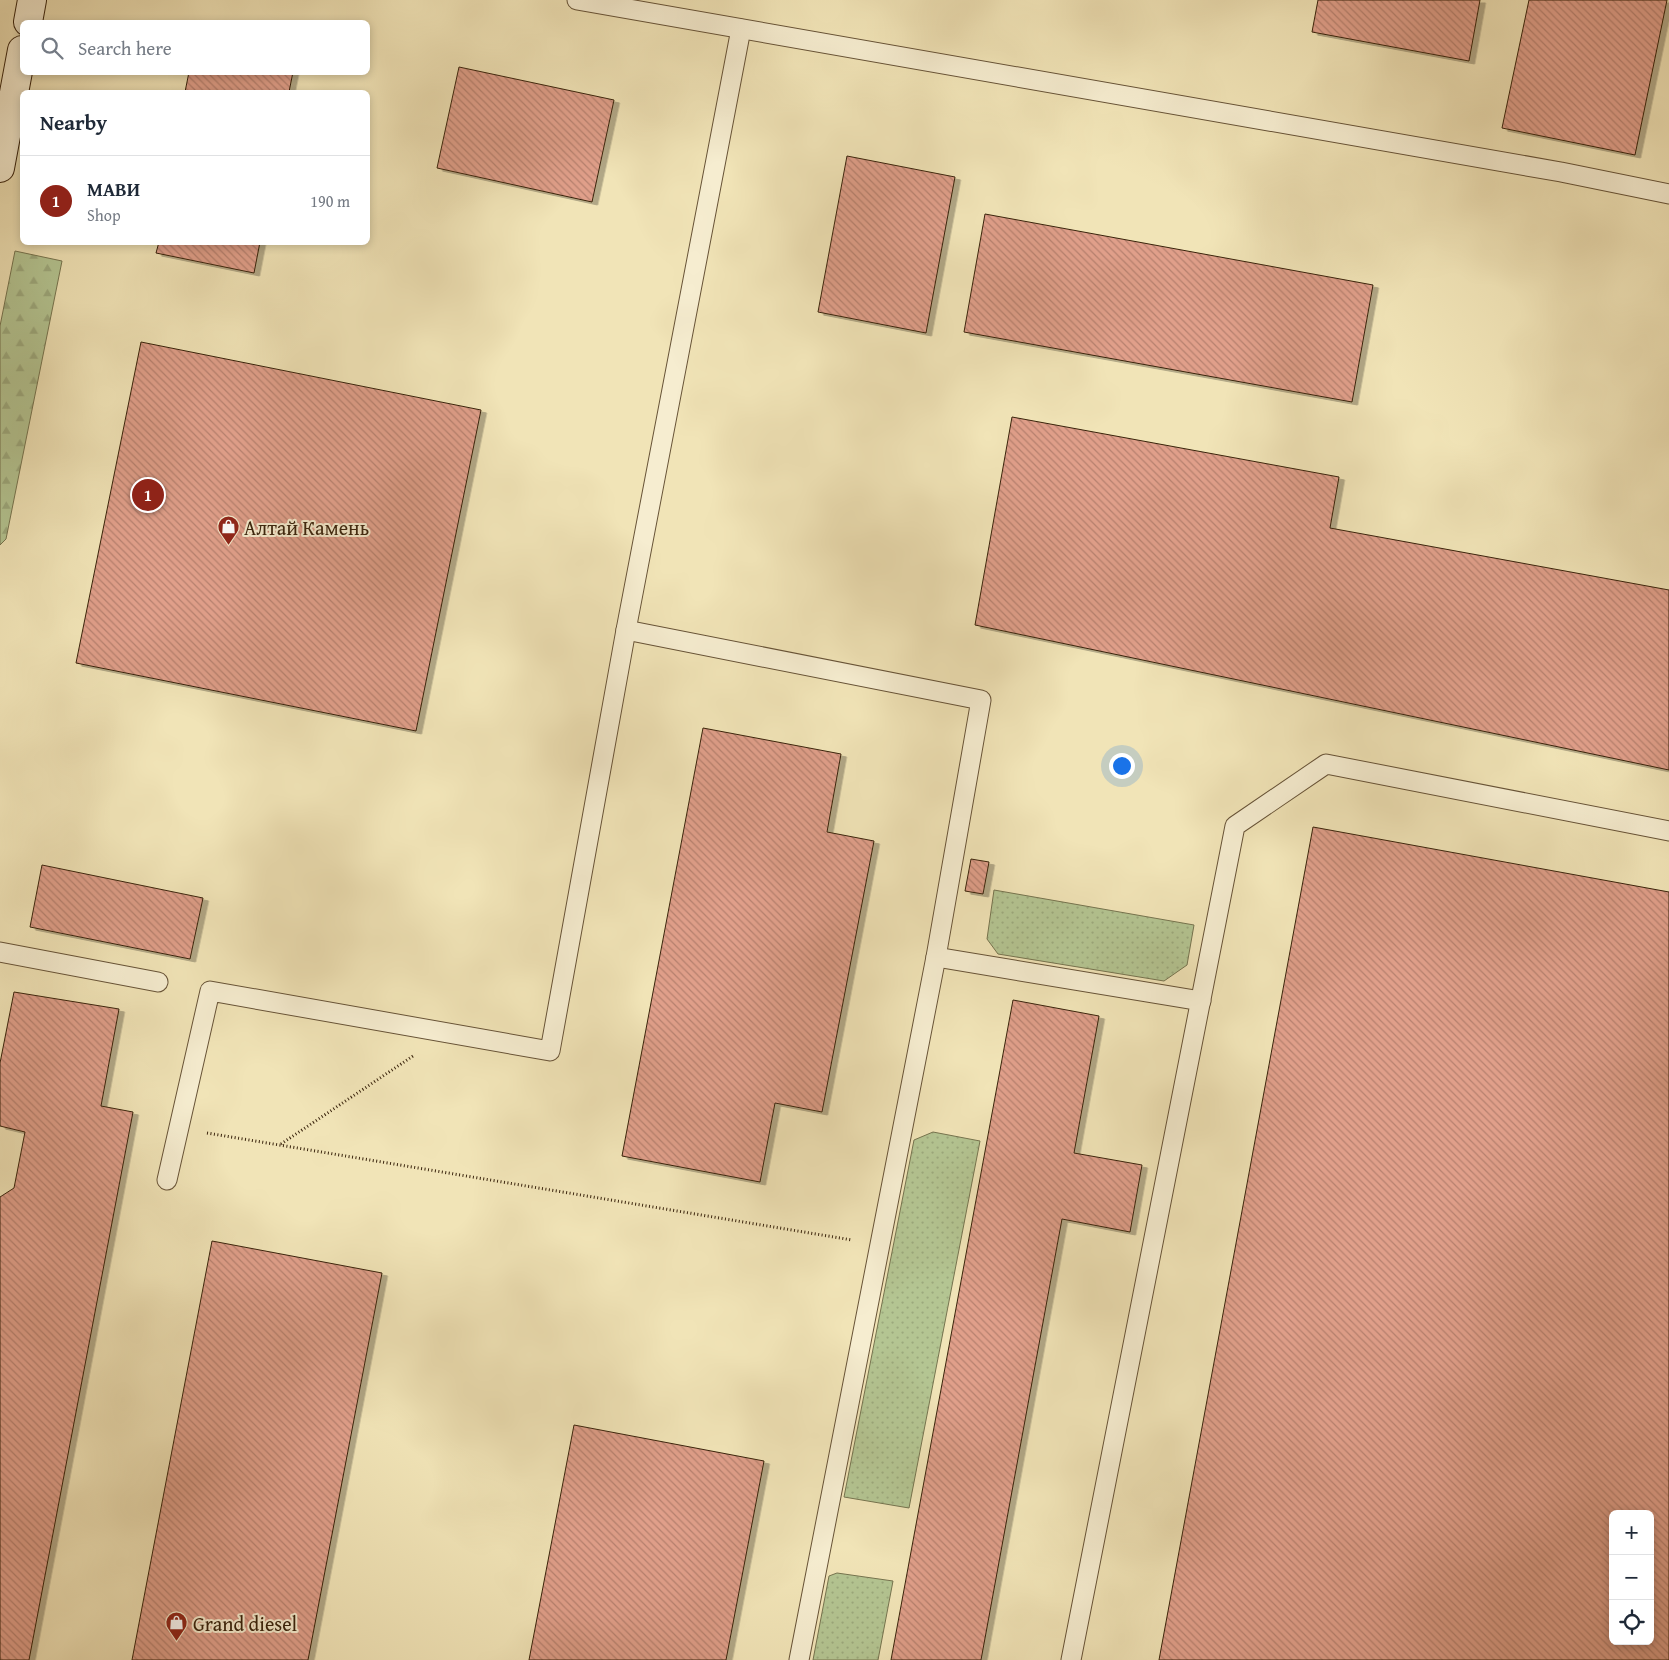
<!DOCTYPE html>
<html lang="en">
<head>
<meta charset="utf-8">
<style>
	:root { --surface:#fff; --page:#f2f2f3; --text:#1f2937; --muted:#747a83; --line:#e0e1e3; --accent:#8f2418 }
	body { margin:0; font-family:"Gentium Book Plus",serif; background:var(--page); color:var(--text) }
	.controls { position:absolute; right:15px; bottom:15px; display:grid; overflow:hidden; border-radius:8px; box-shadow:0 2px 8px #0003 }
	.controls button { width:45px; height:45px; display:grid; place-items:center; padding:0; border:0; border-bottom:1px solid var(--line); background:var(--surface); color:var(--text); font:25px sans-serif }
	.you { position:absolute; left:1121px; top:765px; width:18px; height:18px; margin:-12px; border:4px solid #fff; border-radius:50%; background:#1a73e8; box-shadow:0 0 0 8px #1a73e833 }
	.badge { display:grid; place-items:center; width:32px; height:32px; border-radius:50%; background:var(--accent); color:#fff; font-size:16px; font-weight:700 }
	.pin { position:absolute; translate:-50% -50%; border:2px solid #fff; box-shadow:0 1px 5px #0006 }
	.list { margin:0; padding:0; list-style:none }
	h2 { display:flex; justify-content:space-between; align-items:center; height:65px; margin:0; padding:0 20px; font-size:21px }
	h2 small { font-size:16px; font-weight:400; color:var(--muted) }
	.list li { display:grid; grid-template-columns:32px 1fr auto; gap:15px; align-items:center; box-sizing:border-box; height:90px; padding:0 20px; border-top:1px solid var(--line) }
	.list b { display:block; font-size:19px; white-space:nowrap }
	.list p { margin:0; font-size:16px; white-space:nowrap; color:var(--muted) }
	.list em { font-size:16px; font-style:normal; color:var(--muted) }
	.icon { flex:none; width:28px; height:28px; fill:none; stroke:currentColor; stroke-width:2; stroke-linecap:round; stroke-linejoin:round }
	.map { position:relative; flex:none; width:1669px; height:1660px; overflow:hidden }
	.search { position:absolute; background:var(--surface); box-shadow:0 2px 8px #0003; left:20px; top:20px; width:350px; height:55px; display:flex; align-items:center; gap:12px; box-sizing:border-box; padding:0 18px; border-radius:8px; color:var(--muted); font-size:19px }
	.panel { position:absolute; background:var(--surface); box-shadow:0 2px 8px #0003; left:20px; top:90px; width:350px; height:155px; border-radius:8px }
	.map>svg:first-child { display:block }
	.grass { fill:url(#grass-dots); stroke:#76744f }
	.forest { fill:url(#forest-firs); stroke:#76744f }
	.building { fill:url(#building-back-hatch); stroke:#39230c; fill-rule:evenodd; filter:url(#shadow) }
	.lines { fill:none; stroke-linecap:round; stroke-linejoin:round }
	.service-casing { stroke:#675337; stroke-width:21 }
	.secondary-casing { stroke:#39230c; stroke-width:30 }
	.path { stroke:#39230c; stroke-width:3; stroke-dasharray:1 2.5; stroke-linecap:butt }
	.service { stroke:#f6edd0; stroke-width:19 }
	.secondary { stroke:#f6edd0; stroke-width:28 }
	.labels { text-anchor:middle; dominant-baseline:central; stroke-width:4; stroke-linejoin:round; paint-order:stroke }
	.poi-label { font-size:20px; fill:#39230c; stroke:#f6edd0; text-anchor:start }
</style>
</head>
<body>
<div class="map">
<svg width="1669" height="1660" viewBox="0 0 1669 1660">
	<defs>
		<pattern id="grass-dots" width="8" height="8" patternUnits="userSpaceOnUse" patternTransform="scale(1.25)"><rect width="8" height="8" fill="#b4c592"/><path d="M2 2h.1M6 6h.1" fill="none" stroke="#9ca97d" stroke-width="1.8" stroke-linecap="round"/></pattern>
		<pattern id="forest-firs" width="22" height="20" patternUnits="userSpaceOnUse" patternTransform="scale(1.25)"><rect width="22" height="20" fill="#b4c592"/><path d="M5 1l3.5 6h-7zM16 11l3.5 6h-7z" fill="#9ca97d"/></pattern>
		<pattern id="building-back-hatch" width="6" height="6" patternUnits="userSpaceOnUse" patternTransform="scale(1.25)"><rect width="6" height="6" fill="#e09f8a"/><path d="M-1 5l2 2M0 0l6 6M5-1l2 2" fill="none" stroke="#b7816f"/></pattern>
		<filter id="shadow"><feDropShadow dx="5.5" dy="3" stdDeviation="0" flood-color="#0004"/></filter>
	</defs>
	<rect width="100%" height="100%" fill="#f1e4b7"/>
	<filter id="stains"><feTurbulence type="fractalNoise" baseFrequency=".004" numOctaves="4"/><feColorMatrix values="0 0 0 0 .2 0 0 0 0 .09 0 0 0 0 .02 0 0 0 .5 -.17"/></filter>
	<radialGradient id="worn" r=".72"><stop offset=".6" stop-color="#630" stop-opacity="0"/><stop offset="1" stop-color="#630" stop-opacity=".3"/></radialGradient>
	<g class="grass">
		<polygon points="994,890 1194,925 1187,965 1164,981 998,954 987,939"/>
		<polygon points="933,1132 980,1141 909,1508 844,1497 914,1140"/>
		<polygon points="837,1573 893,1581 878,1660 813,1660 829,1576"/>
	</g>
	<polygon class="forest" points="15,251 62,261 6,539 0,545 0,326"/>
	<g class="building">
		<polygon points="1318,0 1480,0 1469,61 1312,32"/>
		<polygon points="1529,0 1667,0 1635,155 1502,128"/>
		<polygon points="459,67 614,100 592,202 437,168"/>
		<polygon points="189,72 293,72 289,92 185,92"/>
		<polygon points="847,156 955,177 926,333 818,312"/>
		<polygon points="985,214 1373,285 1352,402 964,332"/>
		<polygon points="159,242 260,242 254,273 156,253"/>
		<polygon points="141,342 481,410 416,731 76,663"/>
		<polygon points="1012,417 1339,477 1330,528 1669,590 1669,770 975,625"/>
		<polygon points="703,728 841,754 827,832 874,841 822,1112 775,1103 760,1182 622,1156"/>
		<path d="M1313 827 1669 892V1660H1159ZM1613 1514H1650V1641H1613Z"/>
		<polygon points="971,859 989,862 983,894 965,891"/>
		<polygon points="42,865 203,898 190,959 30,927"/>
		<polygon points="14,992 119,1009 101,1106 133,1112 29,1660 0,1660 0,1197 14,1188 25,1132 0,1126 0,1063"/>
		<polygon points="1013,1000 1099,1016 1074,1153 1142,1165 1130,1232 1062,1219 981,1660 891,1660"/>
		<polygon points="212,1241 382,1273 308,1660 132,1660"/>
		<polygon points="574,1425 764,1461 726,1660 529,1660"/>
	</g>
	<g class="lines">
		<defs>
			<g id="service">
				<polyline points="577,0 1561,172 1669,194"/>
				<polyline points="626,630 981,700 936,957 799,1660"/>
				<polyline points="0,952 158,982"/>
				<polyline points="936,957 1201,1001"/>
				<polyline points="167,1180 210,991 550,1051 626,630 741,29"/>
				<polyline points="1071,1660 1235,826 1326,764 1669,831"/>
			</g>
			<g id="secondary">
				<polyline points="28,22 32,0"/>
				<polyline points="0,168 22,50"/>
			</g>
		</defs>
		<use href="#service" class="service-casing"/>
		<use href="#secondary" class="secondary-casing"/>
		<g class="path">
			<polyline points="207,1133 852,1240"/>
			<polyline points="281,1144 413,1056"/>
		</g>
		<use href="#service" class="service"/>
		<use href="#secondary" class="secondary"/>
	</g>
	<defs>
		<symbol id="shop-pin" viewBox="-11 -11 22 30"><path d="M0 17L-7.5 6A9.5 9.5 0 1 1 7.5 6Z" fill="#8f2418" stroke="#f6edd0"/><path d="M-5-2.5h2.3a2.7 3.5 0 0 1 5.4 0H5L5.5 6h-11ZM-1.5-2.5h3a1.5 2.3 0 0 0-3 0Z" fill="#fff"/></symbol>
	</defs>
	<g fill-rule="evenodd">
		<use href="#shop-pin" x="216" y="514" width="25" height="34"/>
		<use href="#shop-pin" x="164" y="1610" width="25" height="34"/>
	</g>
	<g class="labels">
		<g class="poi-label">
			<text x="244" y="527">Алтай Камень</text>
			<text x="193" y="1623">Grand diesel</text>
		</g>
	</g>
	<rect width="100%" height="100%" filter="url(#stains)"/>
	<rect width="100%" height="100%" fill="url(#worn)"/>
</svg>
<div class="controls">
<button>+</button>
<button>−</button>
<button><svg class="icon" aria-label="locate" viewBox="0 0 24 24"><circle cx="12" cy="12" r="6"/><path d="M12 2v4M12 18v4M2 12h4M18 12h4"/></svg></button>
</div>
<div class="you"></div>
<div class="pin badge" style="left:148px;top:495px">1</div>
<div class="search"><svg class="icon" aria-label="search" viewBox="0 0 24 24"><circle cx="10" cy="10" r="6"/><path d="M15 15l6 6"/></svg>Search here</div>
<section class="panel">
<h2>Nearby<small></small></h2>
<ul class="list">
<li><span class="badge">1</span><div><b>МАВИ</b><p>Shop</p></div><em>190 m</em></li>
</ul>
</section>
</div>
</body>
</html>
